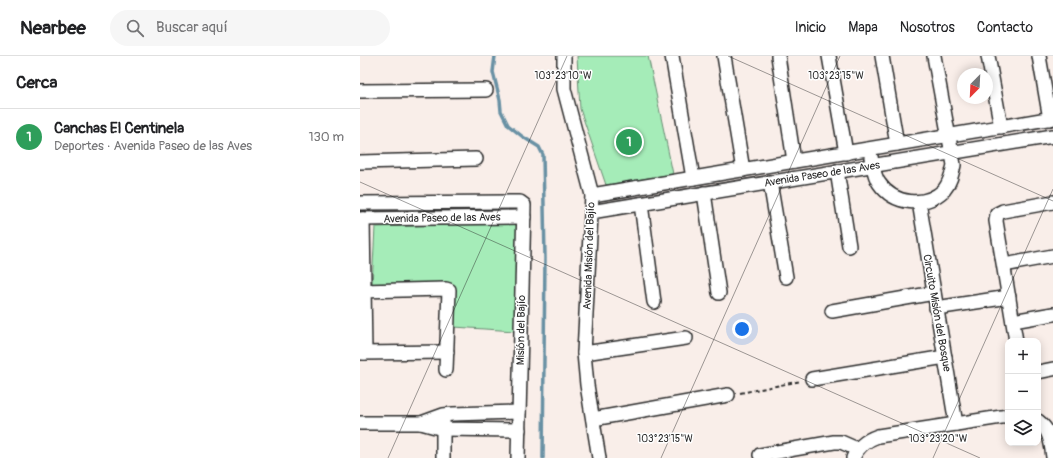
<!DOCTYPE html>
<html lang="es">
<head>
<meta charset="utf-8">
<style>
	:root { --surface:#fff; --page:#f6f6f6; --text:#202124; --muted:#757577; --line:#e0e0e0; --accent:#d93025 }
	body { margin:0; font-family:Pangolin,sans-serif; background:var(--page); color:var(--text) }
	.controls { position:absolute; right:12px; bottom:12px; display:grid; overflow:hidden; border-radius:8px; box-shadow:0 2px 10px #0003 }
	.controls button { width:36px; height:36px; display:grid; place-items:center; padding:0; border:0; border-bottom:1px solid var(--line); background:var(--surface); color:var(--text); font:20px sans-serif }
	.compass { position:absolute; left:597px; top:12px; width:36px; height:36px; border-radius:50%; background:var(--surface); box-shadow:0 2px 10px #0003; rotate:204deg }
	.you { position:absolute; left:382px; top:273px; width:14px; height:14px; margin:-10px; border:3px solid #fff; border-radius:50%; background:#1a73e8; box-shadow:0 0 0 6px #1a73e833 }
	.badge { display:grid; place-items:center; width:26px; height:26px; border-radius:50%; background:var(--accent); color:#fff; font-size:13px; font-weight:700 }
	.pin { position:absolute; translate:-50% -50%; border:2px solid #fff; box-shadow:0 1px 4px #0006 }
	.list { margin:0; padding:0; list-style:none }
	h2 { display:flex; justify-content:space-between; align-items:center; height:52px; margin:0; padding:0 16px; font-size:17px }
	h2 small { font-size:13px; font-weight:400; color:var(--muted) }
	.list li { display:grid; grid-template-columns:26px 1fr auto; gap:12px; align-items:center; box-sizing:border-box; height:56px; padding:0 16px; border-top:1px solid var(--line) }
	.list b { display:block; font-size:15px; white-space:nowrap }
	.list p { margin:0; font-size:13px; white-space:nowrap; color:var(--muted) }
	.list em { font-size:13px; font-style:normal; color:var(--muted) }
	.icon { flex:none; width:22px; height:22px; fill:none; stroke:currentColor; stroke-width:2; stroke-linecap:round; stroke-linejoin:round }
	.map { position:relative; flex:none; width:693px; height:402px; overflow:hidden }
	header { display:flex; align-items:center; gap:24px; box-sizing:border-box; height:56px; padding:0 20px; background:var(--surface); border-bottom:1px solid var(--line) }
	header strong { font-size:19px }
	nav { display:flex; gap:22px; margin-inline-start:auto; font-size:14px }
	.search { width:280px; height:36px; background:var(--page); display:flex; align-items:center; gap:10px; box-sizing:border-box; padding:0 14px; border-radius:22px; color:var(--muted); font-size:15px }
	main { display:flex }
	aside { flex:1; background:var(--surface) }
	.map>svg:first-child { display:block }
	.green { fill:#a5ecb8; stroke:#688c72 }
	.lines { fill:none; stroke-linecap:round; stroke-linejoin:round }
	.stream { stroke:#6991a4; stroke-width:3.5 }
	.minor-casing { stroke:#2b2b2b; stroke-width:16 }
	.path { stroke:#2b2b2b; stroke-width:2; stroke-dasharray:4 3; stroke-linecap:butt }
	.minor { stroke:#fff; stroke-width:13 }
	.ticks { fill:none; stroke:#2b2b2b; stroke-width:1; stroke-opacity:0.45 }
	.labels { text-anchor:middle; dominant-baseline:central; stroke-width:3; stroke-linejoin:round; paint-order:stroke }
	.street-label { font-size:11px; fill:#2b2b2b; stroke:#fff }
	.ticks-label { font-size:10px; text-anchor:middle; fill:#2b2b2b; stroke:#fff; stroke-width:3; stroke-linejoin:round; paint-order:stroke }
</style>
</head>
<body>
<header>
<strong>Nearbee</strong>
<div class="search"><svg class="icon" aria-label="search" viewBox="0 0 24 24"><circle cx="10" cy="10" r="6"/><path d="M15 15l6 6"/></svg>Buscar aquí</div>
<nav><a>Inicio</a><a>Mapa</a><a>Nosotros</a><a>Contacto</a></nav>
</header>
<main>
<aside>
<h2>Cerca<small></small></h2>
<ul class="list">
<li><span class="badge" style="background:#2e9e5b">1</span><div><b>Canchas El Centinela</b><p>Deportes · Avenida Paseo de las Aves</p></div><em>130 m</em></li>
</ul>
</aside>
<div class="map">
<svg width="693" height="402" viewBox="0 0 693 402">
	<rect width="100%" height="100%" fill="#f9eee9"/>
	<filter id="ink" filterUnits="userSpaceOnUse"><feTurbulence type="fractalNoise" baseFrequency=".025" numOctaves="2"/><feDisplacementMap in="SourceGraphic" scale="8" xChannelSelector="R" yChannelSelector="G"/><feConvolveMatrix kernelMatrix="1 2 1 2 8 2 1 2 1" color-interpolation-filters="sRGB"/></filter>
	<g filter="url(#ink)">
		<g class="green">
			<polygon points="217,0 288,0 313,118 246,129 220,53"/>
			<polygon points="158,167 155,275 94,271 92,231 12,230 15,171"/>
		</g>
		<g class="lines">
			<polyline class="stream" points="135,0 133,16 140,44 141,55 148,69 163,81 179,91 183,99 185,202 183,402"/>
			<defs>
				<g id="minor">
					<polyline points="204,0 204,33 232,139 224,297 227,329 239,402"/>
					<polyline points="312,0 333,122"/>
					<polyline points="364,0 383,114"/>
					<polyline points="418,0 434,105"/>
					<polyline points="469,0 486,97"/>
					<polyline points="522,0 537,88"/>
					<polyline points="628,0 641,71"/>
					<polyline points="679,0 690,63"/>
					<polyline points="0,35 126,34"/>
					<path d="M511 101C513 110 514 120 519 127 534 149 565 152 584 134 590 127 592 118 594 109L574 0"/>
					<polyline points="0,106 116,103"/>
					<polyline points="477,115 489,190"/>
					<polyline points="410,126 426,221"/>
					<polyline points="344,137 359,237"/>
					<polyline points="232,139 693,62"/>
					<polyline points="559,146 596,368"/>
					<polyline points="0,147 160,146 164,149 158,402"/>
					<polyline points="281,148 294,246"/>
					<polyline points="231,156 693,80"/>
					<polyline points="0,163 164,161"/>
					<polyline points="3,163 5,297"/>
					<polyline points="644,209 693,200"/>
					<polyline points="0,235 86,233 89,234 86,314"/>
					<polyline points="576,252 649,241"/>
					<polyline points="472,255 574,237"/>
					<polyline points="653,265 693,258"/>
					<polyline points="656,285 636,165 637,158 643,155 693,146"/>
					<polyline points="0,297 87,296"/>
					<polyline points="224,297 326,282"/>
					<polyline points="678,316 693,313"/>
					<polyline points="452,323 585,301"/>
					<polyline points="233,363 368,339"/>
					<path d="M678 365C690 374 691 387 693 401"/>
					<polyline points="0,367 61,367 83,373 159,374"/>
					<polyline points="61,367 83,359 93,358 159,356"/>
					<polyline points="400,399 474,386 481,386 497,393"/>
					<polyline points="83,402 83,365"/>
					<path d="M493 402C498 390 506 384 518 380L648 360"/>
				</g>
			</defs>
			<use href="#minor" class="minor-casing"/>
			<polyline class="path" points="380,337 441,325"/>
			<use href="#minor" class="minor"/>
		</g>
	</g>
	<path class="ticks" d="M368 0 693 145M0 126 620 402M28 402 207 0M301 402 480 0M573 402 693 133"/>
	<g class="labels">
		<g class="street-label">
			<text transform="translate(462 118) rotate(-9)">Avenida Paseo de las Aves</text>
			<text transform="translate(82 162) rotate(-1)">Avenida Paseo de las Aves</text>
			<text transform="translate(229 200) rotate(-88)">Avenida Misión del Bajío</text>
			<text transform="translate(577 257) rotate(80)">Circuito Misión del Bosque</text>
			<text transform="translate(161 274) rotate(-89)">Misión del Bajío</text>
		</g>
	</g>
	<g class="ticks-label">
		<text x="476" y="23">103°23'15"W</text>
		<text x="203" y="23">103°23'10"W</text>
		<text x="305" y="386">103°23'15"W</text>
		<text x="578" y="386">103°23'20"W</text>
	</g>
</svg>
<div class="controls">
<button>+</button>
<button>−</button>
<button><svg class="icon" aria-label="layers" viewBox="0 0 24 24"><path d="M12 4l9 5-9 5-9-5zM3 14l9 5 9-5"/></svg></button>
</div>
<svg class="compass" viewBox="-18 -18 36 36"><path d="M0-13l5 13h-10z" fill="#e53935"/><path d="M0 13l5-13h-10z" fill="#757577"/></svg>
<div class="you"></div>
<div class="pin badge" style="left:269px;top:86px;background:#2e9e5b">1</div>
</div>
</main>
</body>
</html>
